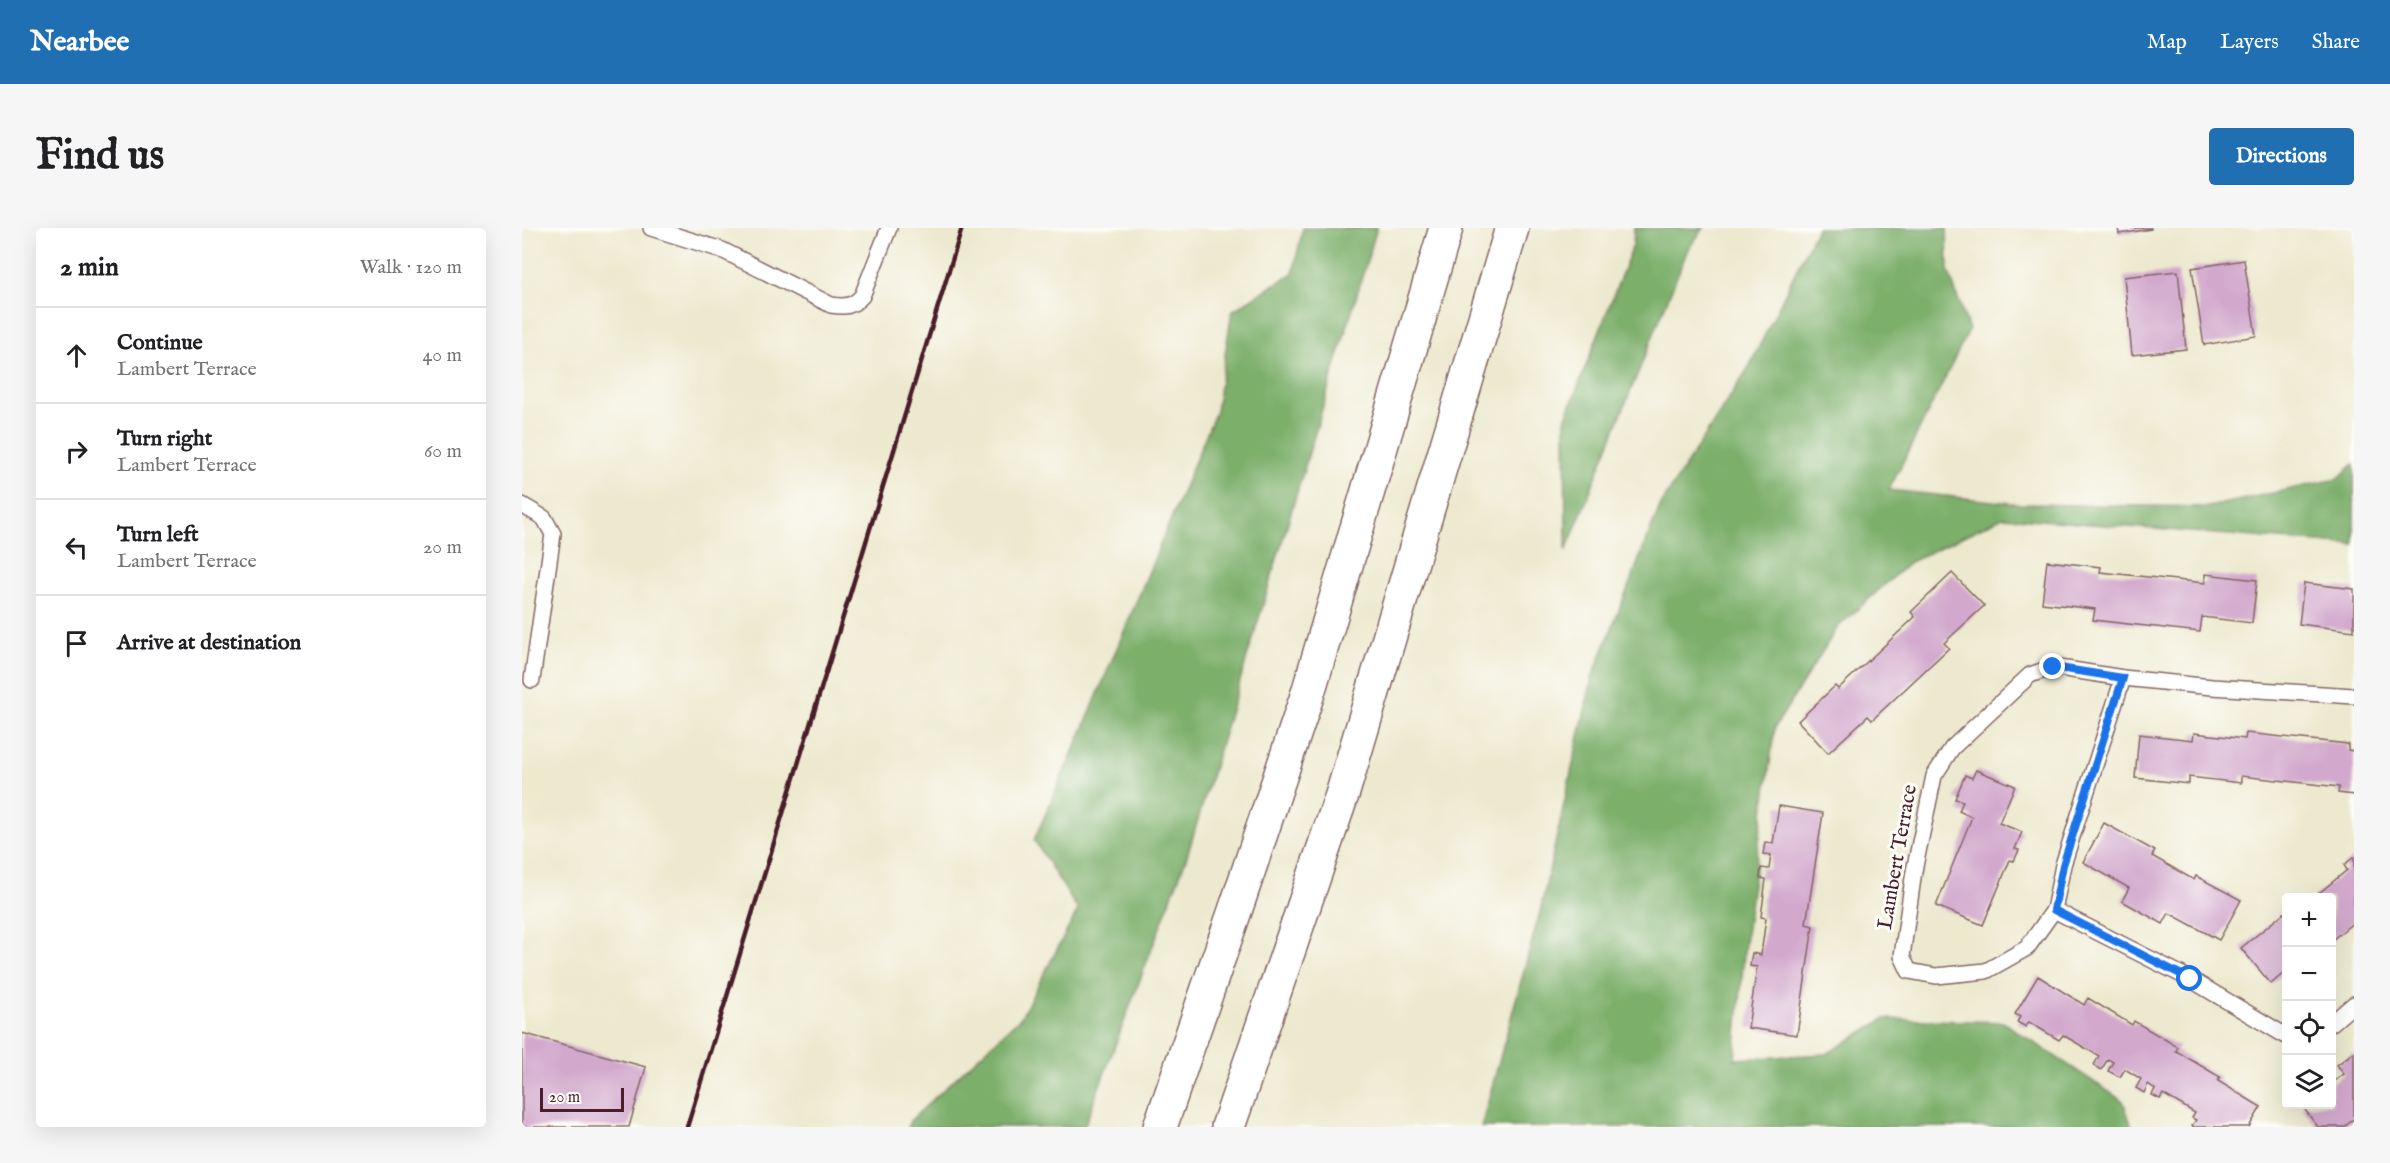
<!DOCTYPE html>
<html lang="en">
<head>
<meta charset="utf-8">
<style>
	:root { --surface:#fff; --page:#f6f6f6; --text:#202124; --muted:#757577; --line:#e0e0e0; --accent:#1f6fb2 }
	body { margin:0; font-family:"IM FELL English",serif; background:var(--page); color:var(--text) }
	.controls { position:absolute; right:18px; bottom:18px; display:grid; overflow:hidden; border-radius:6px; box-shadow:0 6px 24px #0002 }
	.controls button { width:54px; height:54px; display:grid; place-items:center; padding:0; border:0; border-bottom:2px solid var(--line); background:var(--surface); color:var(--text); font:30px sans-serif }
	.scale { position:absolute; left:18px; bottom:15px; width:84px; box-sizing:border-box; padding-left:6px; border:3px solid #4a1f2b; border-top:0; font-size:16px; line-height:21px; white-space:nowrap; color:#4a1f2b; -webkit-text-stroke:4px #fdfcf7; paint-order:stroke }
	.stop { position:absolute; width:18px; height:18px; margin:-14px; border:4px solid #1a73e8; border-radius:50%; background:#fff }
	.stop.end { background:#1a73e8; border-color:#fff; box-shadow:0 2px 6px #0008 }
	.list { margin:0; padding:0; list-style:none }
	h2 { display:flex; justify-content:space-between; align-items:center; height:78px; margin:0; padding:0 24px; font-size:26px }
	h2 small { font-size:20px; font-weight:400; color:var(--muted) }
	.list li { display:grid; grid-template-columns:39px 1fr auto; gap:18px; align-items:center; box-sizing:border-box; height:96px; padding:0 24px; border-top:2px solid var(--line) }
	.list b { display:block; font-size:22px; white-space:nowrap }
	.list p { margin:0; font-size:20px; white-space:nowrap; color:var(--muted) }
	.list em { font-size:20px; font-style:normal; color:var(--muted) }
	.icon { flex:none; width:33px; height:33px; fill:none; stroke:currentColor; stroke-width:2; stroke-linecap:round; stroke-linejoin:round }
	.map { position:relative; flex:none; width:1832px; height:899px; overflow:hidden; border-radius:6px }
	header { display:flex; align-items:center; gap:36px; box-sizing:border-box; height:84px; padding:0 30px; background:var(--accent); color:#fff }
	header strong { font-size:28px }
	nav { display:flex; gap:33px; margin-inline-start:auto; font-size:21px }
	.intro { display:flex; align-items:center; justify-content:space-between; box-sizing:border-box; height:144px; padding:0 36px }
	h1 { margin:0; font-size:42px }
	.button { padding:15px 27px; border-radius:6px; background:var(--accent); color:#fff; font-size:21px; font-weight:700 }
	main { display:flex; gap:36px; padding:0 36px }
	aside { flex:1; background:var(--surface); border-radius:6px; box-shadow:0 6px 24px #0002 }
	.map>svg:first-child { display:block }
	.forest { fill:#7baf6b; stroke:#62674b; stroke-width:1.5 }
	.building { fill:#d2a9cd }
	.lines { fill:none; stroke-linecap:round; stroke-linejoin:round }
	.lane-casing { stroke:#836664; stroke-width:18 }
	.highway-casing { stroke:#836664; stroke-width:36 }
	.lane { stroke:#fff; stroke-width:15 }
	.highway { stroke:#fff; stroke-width:33 }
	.rail { stroke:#4a1f2b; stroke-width:4.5 }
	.route { stroke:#1a73e8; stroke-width:8 }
	.labels { text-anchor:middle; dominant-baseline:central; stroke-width:6; stroke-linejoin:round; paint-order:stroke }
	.street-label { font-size:21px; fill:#4a1f2b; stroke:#fdfcf7 }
</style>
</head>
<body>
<header>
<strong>Nearbee</strong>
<nav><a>Map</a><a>Layers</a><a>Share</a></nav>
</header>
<div class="intro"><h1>Find us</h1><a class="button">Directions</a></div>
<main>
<aside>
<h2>2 min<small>Walk · 120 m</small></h2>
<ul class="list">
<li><svg class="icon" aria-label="ahead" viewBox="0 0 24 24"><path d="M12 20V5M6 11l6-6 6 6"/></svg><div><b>Continue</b><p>Lambert Terrace</p></div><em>40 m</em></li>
<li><svg class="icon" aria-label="right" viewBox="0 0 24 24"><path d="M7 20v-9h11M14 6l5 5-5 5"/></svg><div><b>Turn right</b><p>Lambert Terrace</p></div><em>60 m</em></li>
<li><svg class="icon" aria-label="left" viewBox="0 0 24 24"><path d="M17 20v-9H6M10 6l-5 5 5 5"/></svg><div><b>Turn left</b><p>Lambert Terrace</p></div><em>20 m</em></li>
<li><svg class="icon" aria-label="arrive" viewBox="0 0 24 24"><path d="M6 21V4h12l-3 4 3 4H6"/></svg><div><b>Arrive at destination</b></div></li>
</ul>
</aside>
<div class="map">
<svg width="1832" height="899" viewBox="0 0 1832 899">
	<rect width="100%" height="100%" fill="#fdfcf7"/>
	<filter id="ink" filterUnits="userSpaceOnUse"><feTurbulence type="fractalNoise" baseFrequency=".0167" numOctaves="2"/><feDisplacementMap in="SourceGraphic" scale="12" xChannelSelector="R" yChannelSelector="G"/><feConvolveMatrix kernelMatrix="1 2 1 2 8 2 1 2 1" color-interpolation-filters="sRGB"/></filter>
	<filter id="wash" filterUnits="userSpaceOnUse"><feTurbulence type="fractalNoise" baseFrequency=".008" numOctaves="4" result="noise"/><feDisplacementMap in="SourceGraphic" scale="24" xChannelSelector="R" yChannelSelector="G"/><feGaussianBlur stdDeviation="1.35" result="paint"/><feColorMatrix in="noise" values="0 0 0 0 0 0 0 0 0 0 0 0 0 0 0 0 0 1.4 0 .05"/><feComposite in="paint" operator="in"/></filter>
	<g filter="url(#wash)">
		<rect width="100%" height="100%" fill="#ede9cf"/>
		<g class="forest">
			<polygon points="781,0 855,0 665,628 562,899 386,899 388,893 499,789 556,682 512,612 562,499 694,183 710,83 771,45"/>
			<polygon points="1112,0 1182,0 1166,21 1044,323 1043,192 1111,17"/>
			<polygon points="1295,0 1425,0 1426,42 1447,102 1367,262 1499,276 1686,279 1815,251 1832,236 1832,317 1481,289 1388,334 1315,400 1253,499 1223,714 1213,831 1305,826 1362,791 1481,794 1601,873 1610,899 959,899 1018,684 1070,450 1139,276 1227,139"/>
		</g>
		<g id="blocks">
			<g class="building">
				<polygon points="1596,0 1629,0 1629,1 1597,6"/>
				<polygon points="1722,32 1734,108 1682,117 1670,40"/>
				<polygon points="1656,43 1664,121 1610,127 1602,49"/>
				<polygon points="1525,333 1579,339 1578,344 1683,355 1683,346 1735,352 1730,395 1680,389 1678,404 1571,392 1573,381 1520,375"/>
				<polygon points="1430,345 1462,378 1422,415 1427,420 1350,492 1346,488 1306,525 1276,493 1313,458 1316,461 1393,389 1389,384"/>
				<polygon points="1782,355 1832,361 1832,403 1777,396"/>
				<polygon points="1672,505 1723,511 1724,505 1826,516 1826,522 1832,523 1832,567 1816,565 1817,559 1719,548 1719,555 1667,549 1667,556 1613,550 1617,506 1671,512"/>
				<polygon points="1454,542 1493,558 1477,595 1500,604 1493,621 1497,622 1492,633 1488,632 1461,697 1414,678 1450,589 1437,583 1441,573 1433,571 1443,547 1450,550"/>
				<polygon points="1257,578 1301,585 1284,696 1291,698 1275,807 1226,800 1235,739 1228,738 1230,725 1239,727 1244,690 1239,689 1244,651 1238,650 1239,640 1247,641 1249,627 1241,626 1243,614 1251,615"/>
				<polygon points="1582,595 1633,623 1630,628 1672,652 1674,648 1719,672 1697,712 1647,685 1641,696 1600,673 1607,660 1561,634"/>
				<polygon points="1832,629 1832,694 1810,712 1810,670 1791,670 1825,642 1822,637"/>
				<polygon points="1762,685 1764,689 1764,743 1749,756 1719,720"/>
				<polygon points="1516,748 1562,777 1566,770 1610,797 1612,793 1656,819 1654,823 1698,849 1696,853 1739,879 1727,899 1672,899 1670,898 1674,892 1670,890 1673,885 1641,866 1638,871 1630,867 1633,861 1626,856 1622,865 1614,860 1619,851 1603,841 1598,849 1586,843 1591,834 1586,831 1579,842 1572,837 1577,828 1541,807 1537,812 1507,794 1504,799 1495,794 1498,789 1493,786"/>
				<polygon points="0,805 124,839 107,899 0,899"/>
				<polygon points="1832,824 1832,891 1822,899 1796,899 1780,878 1810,876 1810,855 1822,846 1815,837"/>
			</g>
		</g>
	</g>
	<g filter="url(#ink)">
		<use href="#blocks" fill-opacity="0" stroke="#836664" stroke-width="1.5"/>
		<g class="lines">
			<defs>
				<g id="lane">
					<path d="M129 0 200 22 309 77C323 79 330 79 340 68L367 0"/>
					<polyline points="0,277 22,290 31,306 10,452"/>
					<polyline points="1601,450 1541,637 1532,682 1668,751 1764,808"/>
					<polyline points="1532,682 1505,720 1464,743 1414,748 1387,743 1380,728 1392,643 1412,548 1430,520 1508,447 1531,439 1601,450 1690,459 1832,468"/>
					<polyline points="1810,795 1832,776"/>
				</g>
				<g id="highway">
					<polyline points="638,899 716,674 786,465 924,0"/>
					<polyline points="706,899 821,564 990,0"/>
				</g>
			</defs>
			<use href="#lane" class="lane-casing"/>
			<use href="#highway" class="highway-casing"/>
			<use href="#lane" class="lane"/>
			<use href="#highway" class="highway"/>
			<polyline class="rail" points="165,899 440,0"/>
		</g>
	</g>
	<g class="lines" filter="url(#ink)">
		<polyline class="route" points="1531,439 1601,450 1541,637 1532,682 1668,751"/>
	</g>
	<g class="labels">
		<g class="street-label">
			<text transform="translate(1376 629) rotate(-80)">Lambert Terrace</text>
		</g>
	</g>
</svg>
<div class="controls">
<button>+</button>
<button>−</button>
<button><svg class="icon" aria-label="locate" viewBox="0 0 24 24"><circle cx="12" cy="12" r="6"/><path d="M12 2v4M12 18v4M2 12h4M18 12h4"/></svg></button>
<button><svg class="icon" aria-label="layers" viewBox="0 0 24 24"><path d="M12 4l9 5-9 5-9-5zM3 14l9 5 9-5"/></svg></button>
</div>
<div class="scale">20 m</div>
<div class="stop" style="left:1668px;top:751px"></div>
<div class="stop end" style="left:1531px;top:439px"></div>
</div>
</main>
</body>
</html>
